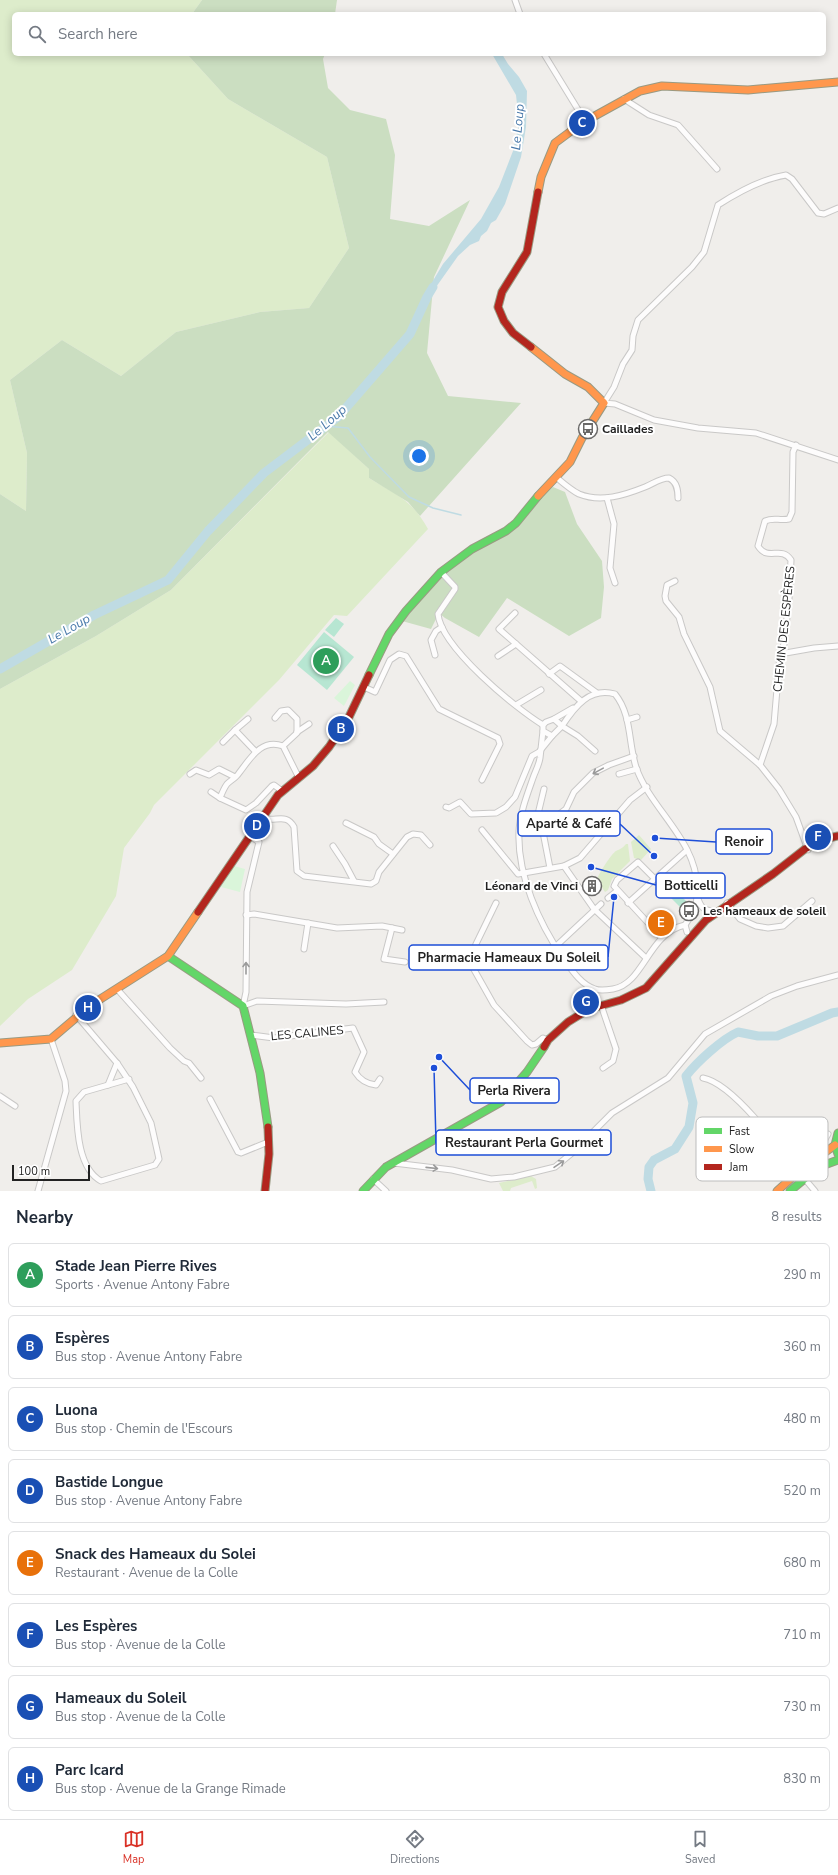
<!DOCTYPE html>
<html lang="en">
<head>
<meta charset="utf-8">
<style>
	:root { --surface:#fff; --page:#f2f2f3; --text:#1f2937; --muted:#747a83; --line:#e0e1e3; --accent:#d93025 }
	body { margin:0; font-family:"Nunito Sans",sans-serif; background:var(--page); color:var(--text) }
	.scale { position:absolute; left:12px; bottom:10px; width:78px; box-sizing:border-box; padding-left:4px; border:2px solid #222; border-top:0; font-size:11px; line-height:14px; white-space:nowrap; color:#222; -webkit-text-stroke:3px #fff; paint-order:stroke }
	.you { position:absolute; left:419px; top:456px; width:14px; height:14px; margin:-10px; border:3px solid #fff; border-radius:50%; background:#1a73e8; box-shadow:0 0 0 6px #1a73e833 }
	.badge { display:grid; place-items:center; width:26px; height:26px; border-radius:50%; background:var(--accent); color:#fff; font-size:13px; font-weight:700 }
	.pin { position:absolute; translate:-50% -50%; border:2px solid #fff; box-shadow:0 1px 4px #0006 }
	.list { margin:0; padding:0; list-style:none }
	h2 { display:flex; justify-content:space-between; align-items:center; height:52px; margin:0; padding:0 16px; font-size:17px }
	h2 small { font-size:13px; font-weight:400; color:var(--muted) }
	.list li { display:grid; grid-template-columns:26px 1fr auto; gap:12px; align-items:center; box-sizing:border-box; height:64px; margin:0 8px 8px; padding:0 8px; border:1px solid var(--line); border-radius:6px }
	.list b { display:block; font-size:15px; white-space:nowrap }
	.list p { margin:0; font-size:13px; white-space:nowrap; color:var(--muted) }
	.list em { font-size:13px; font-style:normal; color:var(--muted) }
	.icon { flex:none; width:22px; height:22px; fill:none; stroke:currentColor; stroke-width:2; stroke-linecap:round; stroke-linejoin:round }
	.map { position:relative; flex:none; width:838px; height:1191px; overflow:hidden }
	.search { position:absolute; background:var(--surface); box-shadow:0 2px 10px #0003; left:12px; right:12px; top:12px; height:44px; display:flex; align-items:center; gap:10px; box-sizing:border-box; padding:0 14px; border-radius:6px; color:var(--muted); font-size:15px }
	.sheet { height:628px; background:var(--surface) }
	nav { display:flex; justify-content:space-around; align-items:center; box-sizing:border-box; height:56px; border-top:1px solid var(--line); background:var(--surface); font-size:11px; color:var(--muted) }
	nav a { display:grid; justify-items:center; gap:2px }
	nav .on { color:var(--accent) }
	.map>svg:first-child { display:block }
	.grass { fill:#ddeccb }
	.forest { fill:#cbdec1 }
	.park { fill:#daf5da }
	.pitch { fill:#b7e6d2 }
	.water { fill:#bfdbe3 }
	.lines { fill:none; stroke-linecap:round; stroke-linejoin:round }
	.stream { stroke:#bfdbe3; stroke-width:1.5 }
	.river { stroke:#bfdbe3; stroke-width:9 }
	.street-casing { stroke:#c9c8c7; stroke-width:7 }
	.fast-casing { stroke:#999a82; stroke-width:9 }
	.slow-casing { stroke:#999a82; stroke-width:9 }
	.jam-casing { stroke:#999a82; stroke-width:9 }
	.street { stroke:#fdfcfc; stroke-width:5 }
	.fast { stroke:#63d668; stroke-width:7 }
	.slow { stroke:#ff974d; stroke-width:7 }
	.jam { stroke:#b3261e; stroke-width:7 }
	.oneway { stroke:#9a9a9a }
	.labels { text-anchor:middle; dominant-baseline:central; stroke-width:4; stroke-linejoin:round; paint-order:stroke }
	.poi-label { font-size:12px; font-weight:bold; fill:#222; stroke:#fff; text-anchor:start }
	.street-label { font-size:12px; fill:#222; stroke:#fff }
	.water-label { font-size:13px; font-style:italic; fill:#4a7aab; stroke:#fff }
	.key { fill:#fff; stroke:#bdbdbd; stroke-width:1 }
	.key-label { font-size:11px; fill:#222 }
	.leader { fill:none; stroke:#1d4ed8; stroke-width:1.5 }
	.callout-dot { fill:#1d4ed8; stroke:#fff; stroke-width:1.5 }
	.callout { fill:#fff; stroke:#1d4ed8; stroke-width:1.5 }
	.callout-label { font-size:13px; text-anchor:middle; font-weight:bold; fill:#222 }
</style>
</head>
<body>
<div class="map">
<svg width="838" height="1191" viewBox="0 0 838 1191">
	<rect width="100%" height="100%" fill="#f0eeeb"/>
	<g class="grass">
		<polygon points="0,0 202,0 192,14 14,14 14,54 187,54 228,99 327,157 349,248 309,308 260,312 176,332 121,376 62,340 10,380 27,453 26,511 0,494"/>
		<path d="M329 432 369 469V478C397 495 412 500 428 529L347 616 334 615 279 680 154 805 150 813 124 848 116 896 72 970 28 999 0 1026V689L96 636 171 590Z"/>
		<polygon points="639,835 651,849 641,860 634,858 631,842"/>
		<path d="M626 844H628L630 861 612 879 608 890 605 892 597 880C597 876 612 853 616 851 620 849 623 848 626 844Z"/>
		<polygon points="531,1176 536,1179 537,1188 535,1189 532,1181 511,1188 510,1191 503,1191 499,1183"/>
	</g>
	<g class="forest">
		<polygon points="202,0 337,0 335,14 192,14"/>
		<polygon points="187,54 325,54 323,59 328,88 350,110 386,119 395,155 390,219 429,226 470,200 434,277 427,353 448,396 521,403 420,516 408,502 369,478 369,469 328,432 171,590 96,636 0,689 0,494 26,511 27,453 10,380 62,340 121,376 176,332 260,312 309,308 349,248 327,157 228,99"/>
		<polygon points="553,487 565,492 577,524 602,561 604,587 601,618 569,636 507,598 479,637 445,618 439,613 431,629 402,621 435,580 476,544 519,522 540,497"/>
	</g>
	<g class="park">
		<polygon points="350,681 355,685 344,706 334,698"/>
		<polygon points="234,866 245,869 240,892 221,887"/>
	</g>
	<g class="pitch">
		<polygon points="336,618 344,624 334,637 325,630"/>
		<polygon points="324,632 354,657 327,690 297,665"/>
		<polygon points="674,889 687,902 681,908 668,895"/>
	</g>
	<polygon class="water" points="492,54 502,54 508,64 519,77 527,91 526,127 521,157 505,204 496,220 491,223 487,231 481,236 479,241 470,245 458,256 429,297 425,296 425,294 443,264 481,219 499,187 513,151 519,123 516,95"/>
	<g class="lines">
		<polyline class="stream" points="326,426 348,428 370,457 409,497 433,508 461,515"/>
		<g class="river">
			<polyline points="0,669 94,615 168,580 208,531 264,473 338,417 410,334 427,297 433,287"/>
			<path d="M651 1191 648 1179 649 1167 654 1160 675 1149 689 1127 693 1103 686 1076C697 1062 722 1039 738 1032L758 1036H777L832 1013 838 1012"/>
		</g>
		<defs>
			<g id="street">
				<polyline points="515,0 520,14"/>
				<polyline points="544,54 585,121"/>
				<polyline points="624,99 649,115 678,125 717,169"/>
				<path d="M838 208 824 214 818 213 792 179 786 175C761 179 738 192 718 205L704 252 692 267 638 320 633 336 632 350 623 364 614 387 604 403 615 404 654 420 698 428 756 433 838 460"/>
				<path d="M556 477C563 483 571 490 579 494 601 503 625 495 645 487 653 484 660 478 669 478 677 482 678 490 678 498"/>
				<polyline points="607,498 614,524 610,568 615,583"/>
				<path d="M441 572 455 587V589L438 614C441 647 515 708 543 725"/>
				<polyline points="675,581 667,585 665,596 666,601 679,617 684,634 710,687 720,731 760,765 779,789 796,817 808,850"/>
				<polyline points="515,613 499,629 581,701"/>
				<polyline points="780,654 814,648 838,646"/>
				<polyline points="435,655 431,640 436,631 442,627"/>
				<polyline points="498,656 516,644"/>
				<polyline points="549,674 560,666 597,693"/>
				<polyline points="364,687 375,692 390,660 399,654 406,656 439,709 498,738 500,744 482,780"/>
				<polyline points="516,705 541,690"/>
				<polyline points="275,718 281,711 288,710 297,719 297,733 283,746"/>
				<polygon points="554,719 562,726 552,736 543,731 543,725 546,722"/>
				<polyline points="554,719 573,708"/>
				<polyline points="627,720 637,717"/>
				<polyline points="235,730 248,719"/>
				<path d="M543 731C542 740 541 749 540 758 539 765 535 772 533 778 527 795 520 813 519 831 517 875 539 923 563 958 571 969 581 985 595 989 600 991 607 990 613 989 644 984 648 933 685 925"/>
				<polyline points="297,732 309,724"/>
				<polyline points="223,742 235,730 255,751"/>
				<path d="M595 751 578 736 562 726C575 706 590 687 615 694 632 715 628 742 636 767 650 809 698 841 697 889"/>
				<path d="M760 765 774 724 780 654 784 644 789 599 791 560C781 545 768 562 758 546L765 521C774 517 779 521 789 519L792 512 793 452 796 445"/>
				<polyline points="190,774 196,770 209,775 219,769 235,777"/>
				<polyline points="619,774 637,769"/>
				<polyline points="544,789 538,814 542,827 550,868"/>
				<path d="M282 791 274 785 272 786 256 803 246 810 220 798C222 793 224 788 227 784 231 780 236 778 239 773 250 759 261 738 283 746L299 778"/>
				<polyline points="211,792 220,798"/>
				<polyline points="446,807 449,808 460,802 471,814 496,813 506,807 515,797 532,756 539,752 552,736"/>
				<path d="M262 818C275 823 286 812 294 827L297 871 304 876 371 884 376 881 379 872 407 837 413 834 421 835 430 845"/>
				<polyline points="346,823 374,837 379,844 393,854"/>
				<polyline points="542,827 566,809 574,792 593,773 609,765 634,756"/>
				<polyline points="482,830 518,874 564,866"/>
				<polyline points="333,846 345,864 354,881"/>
				<polyline points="654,878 638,862 617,880 614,886 662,938"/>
				<polyline points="608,898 617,891"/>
				<path d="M698 899C701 907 703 910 712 911"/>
				<polyline points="496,903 476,944 473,955 472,966 494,1005 527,1041 532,1045 536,1044 543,1038 548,1040"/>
				<polyline points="628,903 687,850"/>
				<polyline points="727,903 740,919 756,926 768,928 783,926 812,901"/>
				<polyline points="246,915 254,914 337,928 382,926 402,930"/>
				<polyline points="392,928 384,959 405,962"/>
				<polyline points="687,932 685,925 696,908 697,895"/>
				<polyline points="555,947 601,904"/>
				<polyline points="304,949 308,923"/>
				<polyline points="646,958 594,909 564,866 580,858 630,800 647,787"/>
				<polyline points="117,989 170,1048 184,1061 189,1063 201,1078"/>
				<polyline points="601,1005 616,1049 613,1061 603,1068"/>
				<polyline points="243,1006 246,992 247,892 259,842 250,836"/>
				<polyline points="243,1006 257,1001 346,1004 384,1002"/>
				<path d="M76 1015 117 1063 133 1087 151 1123 159 1159 155 1165 101 1181C77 1168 77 1125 76 1101L84 1092 129 1079"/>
				<path d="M251 1035 274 1038 353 1028 364 1052 355 1072C360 1080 367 1084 376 1085L380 1079"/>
				<path d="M703 1078C732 1083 781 1148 797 1173"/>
				<polyline points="108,1085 117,1063"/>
				<polyline points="0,1096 15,1106"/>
				<polyline points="210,1099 238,1152 241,1153 268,1142"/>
				<polyline points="394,1163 452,1170 491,1179 514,1177 555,1167 572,1153 612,1113 668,1078 705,1034 771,996 797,986 838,975"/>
				<polyline points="792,1165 824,1141 828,1134"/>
				<polyline points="804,1178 815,1191"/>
				<polyline points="373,1179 386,1191"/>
				<polyline points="38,1191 66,1091 65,1081 51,1039"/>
			</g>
			<g id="fast">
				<polyline points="369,675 389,634 406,611 441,572 472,549 506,531 516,523 538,496"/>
				<polyline points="168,956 243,1006 260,1073 268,1127"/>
				<polyline points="838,1133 835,1145 838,1154"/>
				<polyline points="363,1191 386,1167 501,1102 527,1072 544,1047"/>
				<polyline points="790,1191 819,1167 838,1160"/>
			</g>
			<g id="slow">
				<polyline points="538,192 541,177 555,143 582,123 640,91 662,86 748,90 838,82"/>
				<polyline points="531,347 565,374 588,387 604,403 582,438 570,462 538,496"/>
				<polyline points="0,1043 51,1039 91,1005 168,956 198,912"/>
				<polyline points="777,1191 797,1173 835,1145"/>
			</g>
			<g id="jam">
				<polyline points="531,347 513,333 504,321 498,307 502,292 527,252 538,192"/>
				<polyline points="198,912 278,795 313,766 329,747 348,719 369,675"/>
				<polyline points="544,1047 548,1040 568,1022 589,1009 621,1000 646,988 706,920 773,874 805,849 821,840 838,836"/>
				<polyline points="265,1191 269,1154 268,1127"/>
			</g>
		</defs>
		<use href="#street" class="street-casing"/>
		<use href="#fast" class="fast-casing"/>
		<use href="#slow" class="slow-casing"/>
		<use href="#jam" class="jam-casing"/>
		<use href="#street" class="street"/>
		<use href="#fast" class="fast"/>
		<use href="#slow" class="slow"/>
		<use href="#jam" class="jam"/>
	</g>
	<defs><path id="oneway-shaft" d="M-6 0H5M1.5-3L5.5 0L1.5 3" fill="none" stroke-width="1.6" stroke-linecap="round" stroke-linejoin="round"/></defs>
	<g class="oneway">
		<use href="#oneway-shaft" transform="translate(598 771) rotate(151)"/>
		<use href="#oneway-shaft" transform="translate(246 968) rotate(-90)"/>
		<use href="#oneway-shaft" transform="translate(559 1164) rotate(-34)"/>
		<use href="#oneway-shaft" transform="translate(432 1168) rotate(6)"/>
	</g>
	<defs>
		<symbol id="bus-ring" viewBox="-11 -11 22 22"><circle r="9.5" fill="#fff" stroke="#6a6968" stroke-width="1.5"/><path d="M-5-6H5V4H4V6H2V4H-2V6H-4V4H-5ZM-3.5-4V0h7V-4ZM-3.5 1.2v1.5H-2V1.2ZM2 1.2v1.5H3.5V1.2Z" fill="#6a6968"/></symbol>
		<symbol id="building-ring" viewBox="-11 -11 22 22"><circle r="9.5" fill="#fff" stroke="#6a6968" stroke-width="1.5"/><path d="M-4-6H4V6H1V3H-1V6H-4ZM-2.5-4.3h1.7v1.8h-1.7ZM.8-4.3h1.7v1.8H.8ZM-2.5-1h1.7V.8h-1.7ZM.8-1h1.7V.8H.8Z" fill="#6a6968"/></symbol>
	</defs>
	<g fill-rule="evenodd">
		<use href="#bus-ring" x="577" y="418" width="22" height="22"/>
		<use href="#building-ring" x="581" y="875" width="22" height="22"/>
		<use href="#bus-ring" x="678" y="900" width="22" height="22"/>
	</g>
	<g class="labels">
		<g class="poi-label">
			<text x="602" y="429">Caillades</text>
			<text x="578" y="886" text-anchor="end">Léonard de Vinci</text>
			<text x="703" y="911">Les hameaux de soleil</text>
		</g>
		<g class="street-label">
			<text transform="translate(784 629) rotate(-84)">CHEMIN DES ESPÈRES</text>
			<text transform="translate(307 1033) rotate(-5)">LES CALINES</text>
		</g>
		<g class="water-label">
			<text transform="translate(518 127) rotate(-85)">Le Loup</text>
			<text transform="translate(327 423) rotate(-41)">Le Loup</text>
			<text transform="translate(69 629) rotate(-30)">Le Loup</text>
		</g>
	</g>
	<rect x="696" y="1117" width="132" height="64" rx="6" class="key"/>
	<rect x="704" y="1128" width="18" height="6" fill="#63d668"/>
	<rect x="704" y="1146" width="18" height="6" fill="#ff974d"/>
	<rect x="704" y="1164" width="18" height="6" fill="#b3261e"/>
	<g class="key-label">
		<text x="729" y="1135">Fast</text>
		<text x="729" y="1153">Slow</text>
		<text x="729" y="1171">Jam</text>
	</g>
	<path class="leader" d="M654 856L620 824M655 838L716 842M591 867L656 885M614 897L608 957M439 1057L470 1090M434 1068L436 1143"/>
	<g class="callout-dot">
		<circle cx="654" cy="856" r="4"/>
		<circle cx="655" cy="838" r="4"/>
		<circle cx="591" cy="867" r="4"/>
		<circle cx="614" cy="897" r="4"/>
		<circle cx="439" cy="1057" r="4"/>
		<circle cx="434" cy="1068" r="4"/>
	</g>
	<g class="callout">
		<rect x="518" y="811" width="102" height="25" rx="4"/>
		<rect x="716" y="829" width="56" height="25" rx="4"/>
		<rect x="656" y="873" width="69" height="25" rx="4"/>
		<rect x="409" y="945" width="199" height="25" rx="4"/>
		<rect x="470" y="1078" width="89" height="25" rx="4"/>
		<rect x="436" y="1130" width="175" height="25" rx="4"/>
	</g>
	<g class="callout-label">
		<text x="569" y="828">Aparté &amp; Café</text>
		<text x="744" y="846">Renoir</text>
		<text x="691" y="890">Botticelli</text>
		<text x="509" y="962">Pharmacie Hameaux Du Soleil</text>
		<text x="514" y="1095">Perla Rivera</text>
		<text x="524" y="1147">Restaurant Perla Gourmet</text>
	</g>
</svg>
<div class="scale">100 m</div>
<div class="you"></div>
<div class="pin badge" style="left:326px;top:661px;background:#2e9e5b">A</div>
<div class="pin badge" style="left:341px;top:729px;background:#1a4fb4">B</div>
<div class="pin badge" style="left:582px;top:123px;background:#1a4fb4">C</div>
<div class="pin badge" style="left:257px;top:826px;background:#1a4fb4">D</div>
<div class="pin badge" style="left:661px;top:923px;background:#e8710a">E</div>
<div class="pin badge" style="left:818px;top:837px;background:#1a4fb4">F</div>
<div class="pin badge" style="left:586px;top:1002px;background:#1a4fb4">G</div>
<div class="pin badge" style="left:88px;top:1008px;background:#1a4fb4">H</div>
<div class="search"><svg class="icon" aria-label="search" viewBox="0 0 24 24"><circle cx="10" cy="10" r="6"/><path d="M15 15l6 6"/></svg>Search here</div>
</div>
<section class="sheet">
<h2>Nearby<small>8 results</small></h2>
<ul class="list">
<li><span class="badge" style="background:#2e9e5b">A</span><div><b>Stade Jean Pierre Rives</b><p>Sports · Avenue Antony Fabre</p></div><em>290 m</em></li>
<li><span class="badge" style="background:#1a4fb4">B</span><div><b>Espères</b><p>Bus stop · Avenue Antony Fabre</p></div><em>360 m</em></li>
<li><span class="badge" style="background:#1a4fb4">C</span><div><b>Luona</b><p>Bus stop · Chemin de l'Escours</p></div><em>480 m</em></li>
<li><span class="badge" style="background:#1a4fb4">D</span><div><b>Bastide Longue</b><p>Bus stop · Avenue Antony Fabre</p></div><em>520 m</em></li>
<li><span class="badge" style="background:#e8710a">E</span><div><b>Snack des Hameaux du Solei</b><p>Restaurant · Avenue de la Colle</p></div><em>680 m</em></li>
<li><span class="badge" style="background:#1a4fb4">F</span><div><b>Les Espères</b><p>Bus stop · Avenue de la Colle</p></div><em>710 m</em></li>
<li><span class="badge" style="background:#1a4fb4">G</span><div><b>Hameaux du Soleil</b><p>Bus stop · Avenue de la Colle</p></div><em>730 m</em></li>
<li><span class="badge" style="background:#1a4fb4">H</span><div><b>Parc Icard</b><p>Bus stop · Avenue de la Grange Rimade</p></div><em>830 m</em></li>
</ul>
</section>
<nav>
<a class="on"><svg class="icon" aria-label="map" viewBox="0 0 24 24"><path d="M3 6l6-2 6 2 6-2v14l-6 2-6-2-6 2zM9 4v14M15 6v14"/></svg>Map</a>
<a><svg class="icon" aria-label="directions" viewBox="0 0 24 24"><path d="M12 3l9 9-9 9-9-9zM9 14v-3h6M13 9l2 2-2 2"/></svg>Directions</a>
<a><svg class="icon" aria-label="saved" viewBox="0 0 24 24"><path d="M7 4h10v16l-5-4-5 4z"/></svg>Saved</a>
</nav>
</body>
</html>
